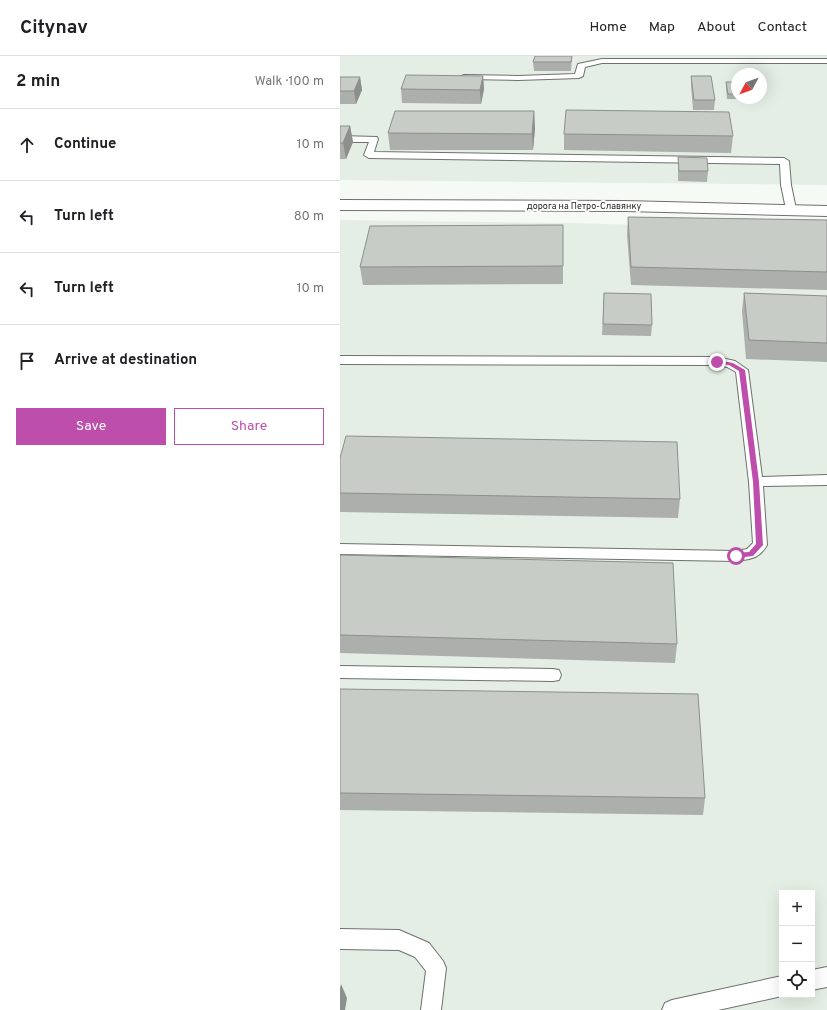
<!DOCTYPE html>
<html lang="en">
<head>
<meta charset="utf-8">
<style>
	:root { --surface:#fff; --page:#f6f6f6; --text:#202124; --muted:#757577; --line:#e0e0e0; --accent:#bd4eab }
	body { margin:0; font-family:Overpass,sans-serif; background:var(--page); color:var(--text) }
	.controls { position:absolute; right:12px; bottom:12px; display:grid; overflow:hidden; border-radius:0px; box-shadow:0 4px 16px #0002 }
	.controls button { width:36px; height:36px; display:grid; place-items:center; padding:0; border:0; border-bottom:1px solid var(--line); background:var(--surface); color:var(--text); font:20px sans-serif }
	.compass { position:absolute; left:391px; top:12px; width:36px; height:36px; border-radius:50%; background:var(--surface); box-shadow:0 4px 16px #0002; rotate:229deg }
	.stop { position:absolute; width:12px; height:12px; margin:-9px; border:3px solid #bd4eab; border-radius:50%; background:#fff }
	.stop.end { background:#bd4eab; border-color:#fff; box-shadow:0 1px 4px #0008 }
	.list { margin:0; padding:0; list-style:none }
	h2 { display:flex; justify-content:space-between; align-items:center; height:52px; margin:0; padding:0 16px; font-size:17px }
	h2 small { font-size:13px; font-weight:400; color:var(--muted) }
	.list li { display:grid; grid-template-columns:26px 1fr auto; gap:12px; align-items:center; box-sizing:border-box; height:72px; padding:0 16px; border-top:1px solid var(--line) }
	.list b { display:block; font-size:15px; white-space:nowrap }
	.list em { font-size:13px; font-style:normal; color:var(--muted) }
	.actions { display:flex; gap:8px; padding:12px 16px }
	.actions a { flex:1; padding:9px 0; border:1px solid var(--accent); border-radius:0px; text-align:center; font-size:14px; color:var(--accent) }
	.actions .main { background:var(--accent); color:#fff }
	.icon { flex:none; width:22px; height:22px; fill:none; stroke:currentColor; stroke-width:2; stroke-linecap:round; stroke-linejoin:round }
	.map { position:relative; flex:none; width:487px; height:954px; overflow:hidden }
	header { display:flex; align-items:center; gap:24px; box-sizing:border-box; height:56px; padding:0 20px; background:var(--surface); border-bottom:1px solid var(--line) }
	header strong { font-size:19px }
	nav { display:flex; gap:22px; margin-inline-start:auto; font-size:14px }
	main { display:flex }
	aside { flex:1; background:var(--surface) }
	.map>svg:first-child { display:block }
	.built { fill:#e4eee4; fill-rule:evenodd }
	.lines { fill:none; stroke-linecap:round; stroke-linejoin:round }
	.service-casing { stroke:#6e716d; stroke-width:2 }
	.minor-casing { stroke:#6e716d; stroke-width:2 }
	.service { fill:#fff; fill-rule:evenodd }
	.minor { fill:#fff; fill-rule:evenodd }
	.wall { fill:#acafab }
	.shaded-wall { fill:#8c8f8b }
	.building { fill:#c8ccc7; stroke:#8c8f8b }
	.route { fill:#bd4eab }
	.labels { text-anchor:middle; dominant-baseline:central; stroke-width:4; stroke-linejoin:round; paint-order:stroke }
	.far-street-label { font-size:9px; fill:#222422; stroke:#fff }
</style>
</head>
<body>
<header>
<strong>Citynav</strong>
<nav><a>Home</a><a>Map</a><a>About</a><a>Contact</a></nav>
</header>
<main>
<aside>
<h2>2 min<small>Walk · 100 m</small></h2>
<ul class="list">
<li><svg class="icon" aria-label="ahead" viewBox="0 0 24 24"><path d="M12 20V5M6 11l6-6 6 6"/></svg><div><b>Continue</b></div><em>10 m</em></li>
<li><svg class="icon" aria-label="left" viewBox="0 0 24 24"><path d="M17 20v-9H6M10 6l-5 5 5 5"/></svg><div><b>Turn left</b></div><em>80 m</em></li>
<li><svg class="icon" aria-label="left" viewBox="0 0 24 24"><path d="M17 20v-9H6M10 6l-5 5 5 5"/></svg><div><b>Turn left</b></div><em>10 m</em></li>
<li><svg class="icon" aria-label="arrive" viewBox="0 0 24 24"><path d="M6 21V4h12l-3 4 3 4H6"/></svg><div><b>Arrive at destination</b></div></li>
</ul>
<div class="actions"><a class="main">Save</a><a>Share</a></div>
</aside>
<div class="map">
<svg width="487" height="954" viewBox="0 0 487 954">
	<rect width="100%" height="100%" fill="#f6faf5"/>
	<g class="built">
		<path d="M0 0H487V129L0 124ZM397 18H421V42H397Z"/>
		<path d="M0 164 229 167 487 174V954H0ZM442 837H472V939H442Z"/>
	</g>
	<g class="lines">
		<defs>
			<g id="service">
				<polygon points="262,3 487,3 487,7 262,7 245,11 243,20 239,22 178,24 124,23 120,21 124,19 178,20 235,18 238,8"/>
				<polygon points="0,80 37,81 38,83 34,96 444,102 449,105 451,129 456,153 451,156 446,153 441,129 440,108 29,102 24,99 29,86 0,86"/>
				<path d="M0 300 377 301 395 305 408 314 422 421 487 419V429L423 430 427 489C419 503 411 503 396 505L0 498V488L396 495 407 493 413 487 409 426 396 316 387 311 377 309 0 308Z"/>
				<polygon points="0,610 213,613 219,614 221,619 219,624 213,625 0,622"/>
				<polygon points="0,873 59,874 89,887 103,905 106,912 101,954 81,954 86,915 75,901 59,894 0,893"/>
				<polygon points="487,911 487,931 472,934 472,914"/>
				<polygon points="442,920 442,939 444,939 442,940 378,954 322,954 325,947 332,944"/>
			</g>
			<polygon id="minor" points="0,144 285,145 487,150 487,160 285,155 0,154"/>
		</defs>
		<use href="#service" class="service-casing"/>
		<use href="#minor" class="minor-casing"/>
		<use href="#service" class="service"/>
		<use href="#minor" class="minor"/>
	</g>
	<g class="wall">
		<polygon points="232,0 231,15 194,15 193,6"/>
		<polygon points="143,20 144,33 141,48 62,47 61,33"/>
		<polygon points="351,20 375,44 374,54 353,54 351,29"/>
		<polygon points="0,21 20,21 22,34 16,48 0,48"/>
		<polygon points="386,26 397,26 397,42 404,42 404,43 387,43 386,31"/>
		<polygon points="194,55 195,72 193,94 50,94 48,77"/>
		<polygon points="0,70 10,70 13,86 6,103 0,103"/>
		<polygon points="224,78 393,80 391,97 224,94"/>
		<polygon points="338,101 368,115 367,126 338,125"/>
		<polygon points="288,161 487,164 487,234 291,229 287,179"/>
		<polygon points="223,169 223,228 23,229 20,211"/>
		<polygon points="264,237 312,269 311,280 262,279"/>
		<polygon points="404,237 487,240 487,306 406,303 402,255"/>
		<polygon points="0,402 340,443 338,462 0,456"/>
		<polygon points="0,499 337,588 335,607 0,597"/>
		<polygon points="0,633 365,742 363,759 0,754"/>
	</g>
	<g class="shaded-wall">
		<polygon points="143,20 144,33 141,48 140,34"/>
		<polygon points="20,21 22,34 16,48 14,35"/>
		<polygon points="194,55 195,72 193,94 192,78"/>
		<polygon points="10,70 13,86 6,103 3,87"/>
		<polygon points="1,928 7,942 5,954 0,954 0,932"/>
	</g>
	<g class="building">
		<polygon points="195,0 232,0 231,6 193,6"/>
		<polygon points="66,19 143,20 140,34 61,33"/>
		<polygon points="351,20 371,20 375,44 354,44"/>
		<polygon points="0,21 20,21 14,35 0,35"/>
		<polygon points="386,26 397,26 397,38 388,38"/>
		<polygon points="226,54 389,56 393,80 224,78"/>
		<polygon points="55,55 194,55 192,78 48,77"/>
		<polygon points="0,70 10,70 3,87 0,87"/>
		<polygon points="338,101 367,102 368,115 339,115"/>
		<polygon points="288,161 487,164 487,216 291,211"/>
		<polygon points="223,169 223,210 20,211 30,170"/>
		<polygon points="264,237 311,238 312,269 263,268"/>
		<polygon points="404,237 487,240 487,287 409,284"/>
		<polygon points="6,380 337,386 340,443 0,437 0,402"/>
		<polygon points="0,499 333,507 337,588 0,579"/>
		<polygon points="0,633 358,638 365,742 0,737"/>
	</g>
	<polygon class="route" points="377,304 393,307 405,314 419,426 423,489 413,500 396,502 393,500 396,497 409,496 416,488 413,426 399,315 389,309 375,307 375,304"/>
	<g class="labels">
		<g class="far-street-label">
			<text x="244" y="150">дорога на Петро-Славянку</text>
		</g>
	</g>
</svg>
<div class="controls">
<button>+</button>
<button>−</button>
<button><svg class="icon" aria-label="locate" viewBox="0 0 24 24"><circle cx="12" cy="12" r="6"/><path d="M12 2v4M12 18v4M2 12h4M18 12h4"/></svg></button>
</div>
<svg class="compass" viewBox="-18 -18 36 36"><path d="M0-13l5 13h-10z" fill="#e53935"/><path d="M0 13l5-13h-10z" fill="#757577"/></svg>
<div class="stop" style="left:396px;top:500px"></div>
<div class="stop end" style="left:377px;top:306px"></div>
</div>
</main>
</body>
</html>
